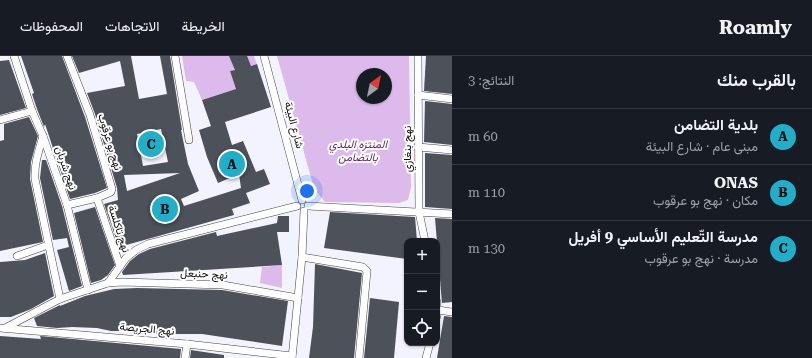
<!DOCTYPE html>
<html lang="ar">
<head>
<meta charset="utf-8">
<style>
	:root { --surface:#171b24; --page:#242831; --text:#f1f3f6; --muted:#9ea1a6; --line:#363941; --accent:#20aec9 }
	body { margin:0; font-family:"Roboto Serif",Vazirmatn,serif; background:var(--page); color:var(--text); direction:rtl }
	.controls { position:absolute; right:12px; bottom:12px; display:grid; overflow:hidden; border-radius:8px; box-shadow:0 1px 3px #0004 }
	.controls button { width:36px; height:36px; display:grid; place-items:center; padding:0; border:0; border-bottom:1px solid var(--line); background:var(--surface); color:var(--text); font:20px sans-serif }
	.compass { position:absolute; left:356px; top:12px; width:36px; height:36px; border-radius:50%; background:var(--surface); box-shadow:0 1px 3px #0004; rotate:33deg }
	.you { position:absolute; left:307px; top:135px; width:14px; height:14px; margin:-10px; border:3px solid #fff; border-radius:50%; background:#1a73e8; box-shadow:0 0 0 6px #1a73e833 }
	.badge { display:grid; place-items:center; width:26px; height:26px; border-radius:50%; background:var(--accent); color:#111; font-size:13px; font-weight:700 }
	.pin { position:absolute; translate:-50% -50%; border:2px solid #fff; box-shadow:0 1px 4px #0006 }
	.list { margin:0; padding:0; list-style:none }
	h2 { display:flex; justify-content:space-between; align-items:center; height:52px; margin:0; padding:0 16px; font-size:17px }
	h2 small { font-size:13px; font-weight:400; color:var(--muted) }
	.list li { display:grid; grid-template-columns:26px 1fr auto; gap:12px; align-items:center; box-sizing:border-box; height:56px; padding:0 16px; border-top:1px solid var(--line) }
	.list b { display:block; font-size:15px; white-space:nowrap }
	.list p { margin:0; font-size:13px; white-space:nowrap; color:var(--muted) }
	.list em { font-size:13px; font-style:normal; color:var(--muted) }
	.icon { flex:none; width:22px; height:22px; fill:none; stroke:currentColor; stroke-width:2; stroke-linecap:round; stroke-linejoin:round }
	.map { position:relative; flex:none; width:452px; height:302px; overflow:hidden; direction:ltr }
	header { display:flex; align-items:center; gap:24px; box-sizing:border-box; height:56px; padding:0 20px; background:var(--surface); border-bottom:1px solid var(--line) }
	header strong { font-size:19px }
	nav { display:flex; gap:22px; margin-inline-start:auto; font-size:14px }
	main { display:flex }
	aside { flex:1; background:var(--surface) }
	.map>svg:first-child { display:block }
	.green { fill:#ddbaec; fill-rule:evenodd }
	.building { fill:#4c515a; fill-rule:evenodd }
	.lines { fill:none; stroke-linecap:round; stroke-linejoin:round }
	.minor-casing { stroke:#434343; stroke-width:8 }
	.minor { stroke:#fff; stroke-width:7 }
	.labels { text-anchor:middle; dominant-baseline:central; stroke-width:4; stroke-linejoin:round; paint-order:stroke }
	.street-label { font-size:11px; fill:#101010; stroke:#fff }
	.park-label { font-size:11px; font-style:italic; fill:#6c1c6d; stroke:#fff }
</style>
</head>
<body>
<header>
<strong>Roamly</strong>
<nav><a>الخريطة</a><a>الاتجاهات</a><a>المحفوظات</a></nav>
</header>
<main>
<aside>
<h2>بالقرب منك<small>النتائج: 3</small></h2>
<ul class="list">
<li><span class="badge">A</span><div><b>بلدية التضامن</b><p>مبنى عام · شارع البيئة</p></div><em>60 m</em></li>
<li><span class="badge">B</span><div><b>ONAS</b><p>مكان · نهج بو عرقوب</p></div><em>110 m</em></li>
<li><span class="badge">C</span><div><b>مدرسة التّعليم الأساسي 9 أفريل</b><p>مدرسة · نهج بو عرقوب</p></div><em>130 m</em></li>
</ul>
</aside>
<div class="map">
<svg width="452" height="302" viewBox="0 0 452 302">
	<rect width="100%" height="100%" fill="#f3f3ff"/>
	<g class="green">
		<polygon points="182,0 254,0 257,8 230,15 236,33 202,44 194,26 186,25"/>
		<path d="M277 0H409L411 131 408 144 399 147 325 146 315 134 310 118ZM362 18H386V42H362Z"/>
		<polygon points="282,209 282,232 260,227 262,211"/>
	</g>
	<g class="building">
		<polygon points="21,0 62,0 85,61 107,132 95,137 70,143 45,68 44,71 37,53 32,38 34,37"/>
		<path d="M72 0H131L139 43 167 38 160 0H170L182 74H181L188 108 199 135 181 143 184 150 241 132 239 118 218 127 207 101 199 74 211 70 202 44 236 33 230 15 235 14 229 0H247L251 10 257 8 271 51 225 66 232 89 243 85 256 116 264 113 270 128 246 137 250 147 232 153 234 159 119 191 104 148 118 144 117 132 95 58 87 37 125 30 120 5 79 17ZM161 73 168 106 143 110 137 78ZM180 117 127 135 124 119Z"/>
		<polygon points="426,0 452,0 452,38 424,35"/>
		<polygon points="9,4 26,52 0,59 0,5"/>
		<polygon points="425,45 452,48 452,89 424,86"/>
		<polygon points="29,61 38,80 31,106 30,123 43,186 0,195 0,85 4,84 4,68"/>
		<polygon points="425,97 452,99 452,153 425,151"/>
		<polygon points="42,104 46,104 62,150 82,230 69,235 57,194 69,191 67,182 53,184 40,122"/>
		<polygon points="95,151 115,209 108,219 101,224 91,227 74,157"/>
		<polygon points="330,156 415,161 417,185 407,185 407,203 324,192"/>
		<polygon points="278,160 289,160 289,176 277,176 282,209 123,219 122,216 130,205 139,198 150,193 216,176 217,180 277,167"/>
		<polygon points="435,162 452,163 452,246 442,247"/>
		<polygon points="45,197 54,240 31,253 11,261 0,261 0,206 25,204"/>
		<polygon points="315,208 362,217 354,302 309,302 313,271"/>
		<polygon points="137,232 222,234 288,245 282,290 202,278 156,278 131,275 111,275 97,272 72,271 57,272 37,270 34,262 60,249 60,250 85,240 114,233"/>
		<polygon points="370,242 399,246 394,302 364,302"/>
		<polygon points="444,260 452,261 452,302 437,302"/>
		<polygon points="0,280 41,283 40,280 181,293 180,302 0,302"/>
		<polygon points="191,294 224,299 224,302 190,302"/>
	</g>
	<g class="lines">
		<defs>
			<g id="minor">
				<polyline points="14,0 32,55 43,80 67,149 88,234"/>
				<polyline points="175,0 189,84"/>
				<polyline points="264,0 302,144"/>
				<polyline points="418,0 419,156 425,185"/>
				<polyline points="418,39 452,43"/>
				<polyline points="0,64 32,55"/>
				<path d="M43 80C39 94 34 108 35 123L60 243"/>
				<polyline points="418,91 452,94"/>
				<polyline points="97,142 120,210"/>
				<polyline points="67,149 97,142 111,136 112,133 90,59 67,0"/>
				<polyline points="308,150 452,158"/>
				<polyline points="17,200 48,189"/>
				<polyline points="302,201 363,211 367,215 359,302"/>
				<polyline points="108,227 122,226 223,229 298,242"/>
				<polyline points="437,246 437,260"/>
				<polyline points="438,254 452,256"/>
				<polyline points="0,272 187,288 292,300"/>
				<polyline points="5,272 60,243 108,227 126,202 136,194 148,188 297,150"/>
				<polyline points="185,302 187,288"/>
				<polyline points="292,302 302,201 304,155"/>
				<polyline points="426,302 430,287"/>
			</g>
		</defs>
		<use href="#minor" class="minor-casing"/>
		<use href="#minor" class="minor"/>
	</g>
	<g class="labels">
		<g class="street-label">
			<text transform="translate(294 69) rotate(75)">شارع البيئة</text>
			<text transform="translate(110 86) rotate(73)">نهج بو عرقوب</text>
			<text transform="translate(407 93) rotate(-90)">نهج بنغازي</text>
			<text transform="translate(66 112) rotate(71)">نهج شربان</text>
			<text transform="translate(119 173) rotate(72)">نهج تاكلسة</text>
			<text transform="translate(204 218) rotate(3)">نهج حنبعل</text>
			<text transform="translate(147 273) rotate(5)">نهج الجريصة</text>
		</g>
		<g class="park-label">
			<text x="358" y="88">المنتزه البلدي<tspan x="358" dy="13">بالتضامن</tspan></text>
		</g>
	</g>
</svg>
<div class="controls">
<button>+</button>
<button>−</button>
<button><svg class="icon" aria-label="locate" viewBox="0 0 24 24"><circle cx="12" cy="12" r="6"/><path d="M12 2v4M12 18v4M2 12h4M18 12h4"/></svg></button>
</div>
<svg class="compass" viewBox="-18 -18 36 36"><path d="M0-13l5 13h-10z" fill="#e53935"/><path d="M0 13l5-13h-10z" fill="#9ea1a6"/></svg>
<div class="you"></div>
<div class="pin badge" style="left:232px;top:108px">A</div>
<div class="pin badge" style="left:165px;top:153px">B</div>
<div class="pin badge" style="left:151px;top:88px">C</div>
</div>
</main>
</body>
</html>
